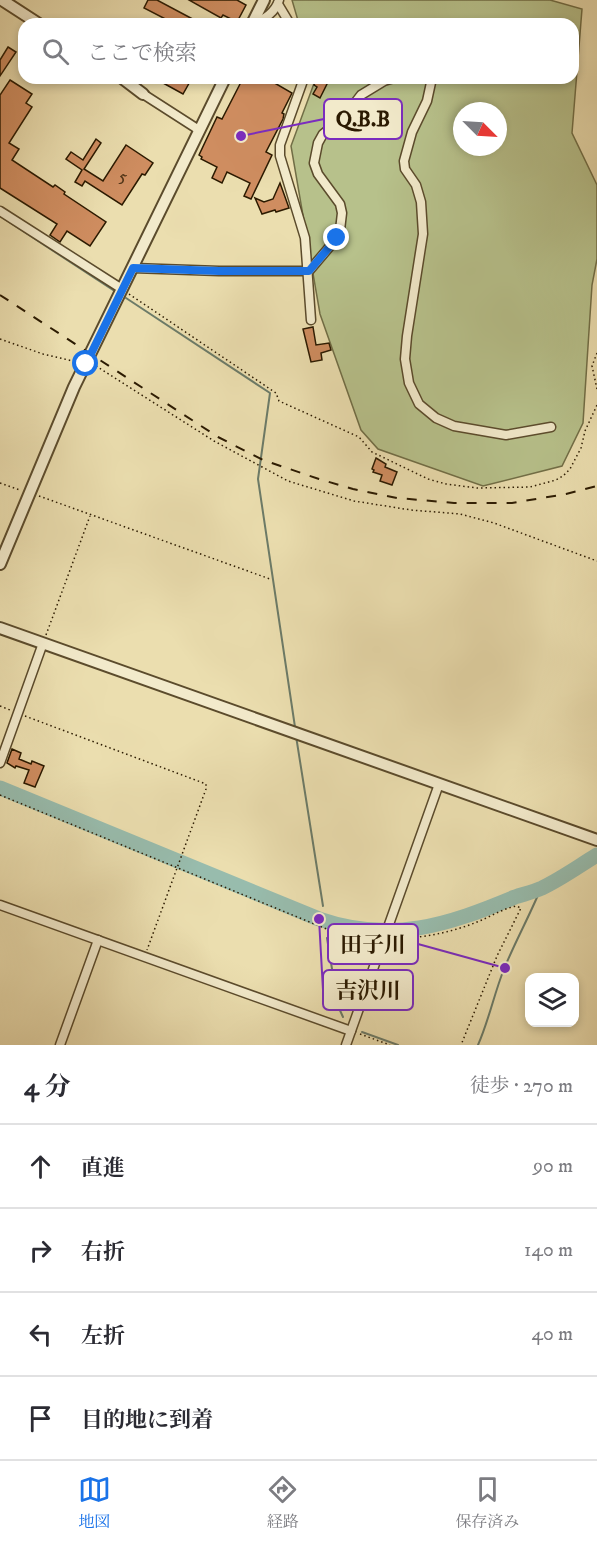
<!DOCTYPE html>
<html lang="ja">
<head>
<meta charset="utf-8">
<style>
	:root { --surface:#fff; --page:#f2f2f3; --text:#2b2b33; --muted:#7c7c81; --line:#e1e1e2; --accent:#1a73e8 }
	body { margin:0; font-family:"IM FELL DW Pica","Noto Serif JP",serif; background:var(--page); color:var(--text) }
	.controls { position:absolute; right:18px; bottom:18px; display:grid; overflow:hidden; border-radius:12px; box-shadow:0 3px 9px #0003 }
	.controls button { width:54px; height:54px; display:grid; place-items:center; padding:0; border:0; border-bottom:2px solid var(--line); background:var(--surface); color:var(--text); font:30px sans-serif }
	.compass { position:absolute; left:453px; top:102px; width:54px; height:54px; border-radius:50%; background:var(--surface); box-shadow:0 3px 9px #0003; rotate:114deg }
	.stop { position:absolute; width:18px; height:18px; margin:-14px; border:4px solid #1a73e8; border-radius:50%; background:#fff }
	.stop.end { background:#1a73e8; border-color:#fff; box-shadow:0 2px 6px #0008 }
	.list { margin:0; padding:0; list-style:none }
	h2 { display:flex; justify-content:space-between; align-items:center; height:78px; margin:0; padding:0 24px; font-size:26px }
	h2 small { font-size:20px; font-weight:400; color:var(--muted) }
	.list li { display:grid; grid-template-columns:39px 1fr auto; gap:18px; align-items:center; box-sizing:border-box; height:84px; padding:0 24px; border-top:2px solid var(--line) }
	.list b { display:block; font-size:22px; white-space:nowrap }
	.list em { font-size:20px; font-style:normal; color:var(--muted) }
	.icon { flex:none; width:33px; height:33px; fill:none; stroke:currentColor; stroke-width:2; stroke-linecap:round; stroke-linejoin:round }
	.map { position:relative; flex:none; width:597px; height:1045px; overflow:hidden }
	.search { position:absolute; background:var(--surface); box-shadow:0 3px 9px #0003; left:18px; right:18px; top:18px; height:66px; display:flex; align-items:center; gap:15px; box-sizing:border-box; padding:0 21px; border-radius:18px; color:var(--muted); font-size:22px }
	.sheet { height:414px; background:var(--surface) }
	nav { display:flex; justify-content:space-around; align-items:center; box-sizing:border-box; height:84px; border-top:2px solid var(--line); background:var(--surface); font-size:16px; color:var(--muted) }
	nav a { display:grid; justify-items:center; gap:3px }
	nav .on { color:var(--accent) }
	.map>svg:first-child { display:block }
	.green { fill:#b7c18b; stroke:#716e46; stroke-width:1.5; fill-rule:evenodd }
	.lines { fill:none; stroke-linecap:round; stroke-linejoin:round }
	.stream { stroke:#6c7b68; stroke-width:2 }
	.river { stroke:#98bcad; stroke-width:15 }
	.building { fill:#cf8d60; stroke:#2b1a01; stroke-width:1.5 }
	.minor-casing { stroke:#5b4b2c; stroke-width:11 }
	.tertiary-casing { stroke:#5b4b2c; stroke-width:14 }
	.path { stroke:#2b1a01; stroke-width:1.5; stroke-dasharray:1.5 3; stroke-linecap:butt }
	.minor { stroke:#f2eacb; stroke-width:8 }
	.tertiary { stroke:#f2eacb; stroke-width:10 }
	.rail { stroke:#2b1a01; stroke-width:2; stroke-dasharray:10 10; stroke-linecap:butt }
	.route { stroke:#1a73e8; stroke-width:8 }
	.labels { text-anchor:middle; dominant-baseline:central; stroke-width:5; stroke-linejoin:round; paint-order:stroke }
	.number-label { font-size:18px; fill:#543719 }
	.leader { fill:none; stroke:#7b2cbf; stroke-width:2 }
	.callout-dot { fill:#7b2cbf; stroke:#f2eacb; stroke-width:2 }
	.callout { fill:#f2eacb; stroke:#7b2cbf; stroke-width:2 }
	.callout-label { font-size:22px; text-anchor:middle; font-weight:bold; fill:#2b1a01 }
</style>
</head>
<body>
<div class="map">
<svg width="597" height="1045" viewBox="0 0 597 1045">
	<rect width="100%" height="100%" fill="#ebdeaf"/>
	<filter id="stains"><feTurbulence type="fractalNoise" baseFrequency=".00333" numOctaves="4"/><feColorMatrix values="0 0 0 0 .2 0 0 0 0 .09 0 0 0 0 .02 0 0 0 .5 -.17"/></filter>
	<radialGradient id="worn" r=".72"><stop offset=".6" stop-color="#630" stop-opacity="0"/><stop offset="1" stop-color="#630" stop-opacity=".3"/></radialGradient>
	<path class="green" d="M292 0H550L582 9 572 133 597 185V259L592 285 583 423 562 466 483 486 378 449 361 430 320 314 291 146 316 78H573V24H299ZM462 111H498V147H462Z"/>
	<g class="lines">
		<g class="stream">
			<polyline points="0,216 113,290"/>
			<polyline points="126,298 270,393 258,479 295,727"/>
			<polyline points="296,736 323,906"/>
			<polyline points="327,938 338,1006 343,1017"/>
			<polyline points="362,1032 398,1045"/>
			<path d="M478 1045C489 1020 494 994 504 969 515 942 530 915 541 888"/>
		</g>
		<path class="river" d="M0 788 319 919C392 944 448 925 515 897 524 894 533 892 542 888 561 879 579 866 597 855"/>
	</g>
	<g class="building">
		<polygon points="148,0 157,0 202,24 175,24 144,8"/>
		<polygon points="189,0 237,0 246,5 237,22 223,15 221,18"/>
		<polygon points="8,47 16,52 0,76 0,60"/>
		<polygon points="154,78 192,78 183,94"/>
		<polygon points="232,78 266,78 292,93 282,113 284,114 283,119 266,152 272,155 251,199 244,196 250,183 227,172 222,183 212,178 217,167 201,159 202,157 199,155 217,117 222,119 240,84"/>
		<polygon points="317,78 330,78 320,98 313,94 317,87 314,85"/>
		<polygon points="10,80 32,94 26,103 32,107 9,143 19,149 12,160 53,187 55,185 65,192 64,194 106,222 90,246 67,231 60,242 50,235 57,224 0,188 0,95"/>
		<polygon points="96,139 101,143 84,169 103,181 126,145 153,163 145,175 142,174 122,205 85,181 82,186 75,182 82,170 66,159 71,152 83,160"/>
		<polygon points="280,183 289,208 276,212 275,210 262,214 255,198 264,202 273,199"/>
		<polygon points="313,327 316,345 329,343 331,350 321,353 322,360 311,362 303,329"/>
		<polygon points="376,458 386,464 385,467 397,472 392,485 380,481 382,475 373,472 374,470 372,469"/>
		<polygon points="12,749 21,753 19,759 31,764 32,761 44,766 35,787 24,783 29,770 16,766 15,768 7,763"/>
	</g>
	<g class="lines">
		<defs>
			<g id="minor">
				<polyline points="278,4 290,24"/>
				<path d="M253 22C264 21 276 11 279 0"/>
				<polyline points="304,78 280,145 280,156 305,238 311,320"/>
				<polyline points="432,78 427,101 412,132 404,161 405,169 416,185 421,202 423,234 407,336 405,359 409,383 419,404 436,418 454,426 506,435 551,427"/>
				<polyline points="143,94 199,130"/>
				<polyline points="0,211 122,289"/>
				<polyline points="133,268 219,271 309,271 337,238 340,230 342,213 340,204 318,174 314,163 318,143 323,134 344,117 361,95 384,81 394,78"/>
				<polyline points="0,763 43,643"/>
				<polyline points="0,905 351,1031"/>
				<polyline points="60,1045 98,940"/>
				<polyline points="346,1045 439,784"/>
			</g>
			<g id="tertiary">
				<polyline points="2,0 39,24"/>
				<polyline points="252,24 264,0"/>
				<polyline points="122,78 143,94"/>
				<polyline points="0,564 74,387 225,78"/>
				<polyline points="0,628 597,840"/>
			</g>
		</defs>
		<use href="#minor" class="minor-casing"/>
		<use href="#tertiary" class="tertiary-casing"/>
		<g class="path">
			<polyline points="129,294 276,393 279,401 359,437 372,452 428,479 446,484 477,488 530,487 556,480 563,476 570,469 581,448 585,431 597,405"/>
			<polyline points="0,339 43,354 77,362"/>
			<polyline points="597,353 592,366 597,389"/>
			<polyline points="96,366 214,441 288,481 354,501 411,510 460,514 494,523 597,561"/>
			<polyline points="0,483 20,490"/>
			<polyline points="39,496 270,579"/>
			<polyline points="46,635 90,516"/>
			<polyline points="0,706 10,710"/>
			<polyline points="25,716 206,784 206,789 147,950"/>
			<polyline points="0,795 329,930 377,938"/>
			<path d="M393 939C422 938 450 933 477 922 490 917 502 909 516 906L521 908 497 956 461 1045"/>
			<polyline points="360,1034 390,1045"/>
		</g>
		<use href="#minor" class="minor"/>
		<use href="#tertiary" class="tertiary"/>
		<polyline class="rail" points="0,295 218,437 263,460 319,479 353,489 397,498 454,503 512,503 566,494 597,486"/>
	</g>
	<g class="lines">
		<polyline class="route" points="86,364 133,268 219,271 309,271 337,238"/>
	</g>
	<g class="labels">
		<g class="number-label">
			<text x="123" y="177">5</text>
		</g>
	</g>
	<path class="leader" d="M241 136L324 119M505 968L418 944M319 919L323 990"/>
	<g class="callout-dot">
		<circle cx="241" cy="136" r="6"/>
		<circle cx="505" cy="968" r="6"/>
		<circle cx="319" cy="919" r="6"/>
	</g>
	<g class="callout">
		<rect x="324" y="99" width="78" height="40" rx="6"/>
		<rect x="328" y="924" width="90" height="40" rx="6"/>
		<rect x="323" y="970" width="90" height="40" rx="6"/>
	</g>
	<g class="callout-label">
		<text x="363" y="126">Q.B.B</text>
		<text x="373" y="952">田子川</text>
		<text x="368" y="998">吉沢川</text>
	</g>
	<rect width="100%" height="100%" filter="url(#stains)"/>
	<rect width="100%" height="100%" fill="url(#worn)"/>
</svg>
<div class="controls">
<button><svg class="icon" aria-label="layers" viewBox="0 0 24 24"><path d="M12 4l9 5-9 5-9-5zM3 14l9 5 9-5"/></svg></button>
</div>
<svg class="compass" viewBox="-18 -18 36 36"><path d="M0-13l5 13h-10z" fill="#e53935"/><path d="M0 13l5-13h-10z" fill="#7c7c81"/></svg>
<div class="stop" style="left:86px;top:364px"></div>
<div class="stop end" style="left:337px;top:238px"></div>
<div class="search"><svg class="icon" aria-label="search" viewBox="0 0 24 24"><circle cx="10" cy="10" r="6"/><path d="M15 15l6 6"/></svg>ここで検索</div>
</div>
<section class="sheet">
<h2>4 分<small>徒歩 · 270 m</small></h2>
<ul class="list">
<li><svg class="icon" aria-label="ahead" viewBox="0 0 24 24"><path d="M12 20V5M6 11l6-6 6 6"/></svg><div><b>直進</b></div><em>90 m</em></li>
<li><svg class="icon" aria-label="right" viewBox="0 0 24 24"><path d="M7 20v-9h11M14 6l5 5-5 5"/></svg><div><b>右折</b></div><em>140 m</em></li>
<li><svg class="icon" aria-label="left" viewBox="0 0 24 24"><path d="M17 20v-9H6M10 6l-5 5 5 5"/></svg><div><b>左折</b></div><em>40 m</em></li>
<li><svg class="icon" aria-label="arrive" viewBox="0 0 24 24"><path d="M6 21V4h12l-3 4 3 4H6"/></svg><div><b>目的地に到着</b></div></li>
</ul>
</section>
<nav>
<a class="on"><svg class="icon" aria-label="map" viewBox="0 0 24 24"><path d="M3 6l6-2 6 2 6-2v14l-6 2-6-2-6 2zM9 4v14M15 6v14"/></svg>地図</a>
<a><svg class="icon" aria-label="directions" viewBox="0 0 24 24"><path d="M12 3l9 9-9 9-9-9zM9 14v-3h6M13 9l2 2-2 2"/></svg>経路</a>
<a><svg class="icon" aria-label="saved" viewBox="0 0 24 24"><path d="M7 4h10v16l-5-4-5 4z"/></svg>保存済み</a>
</nav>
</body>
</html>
